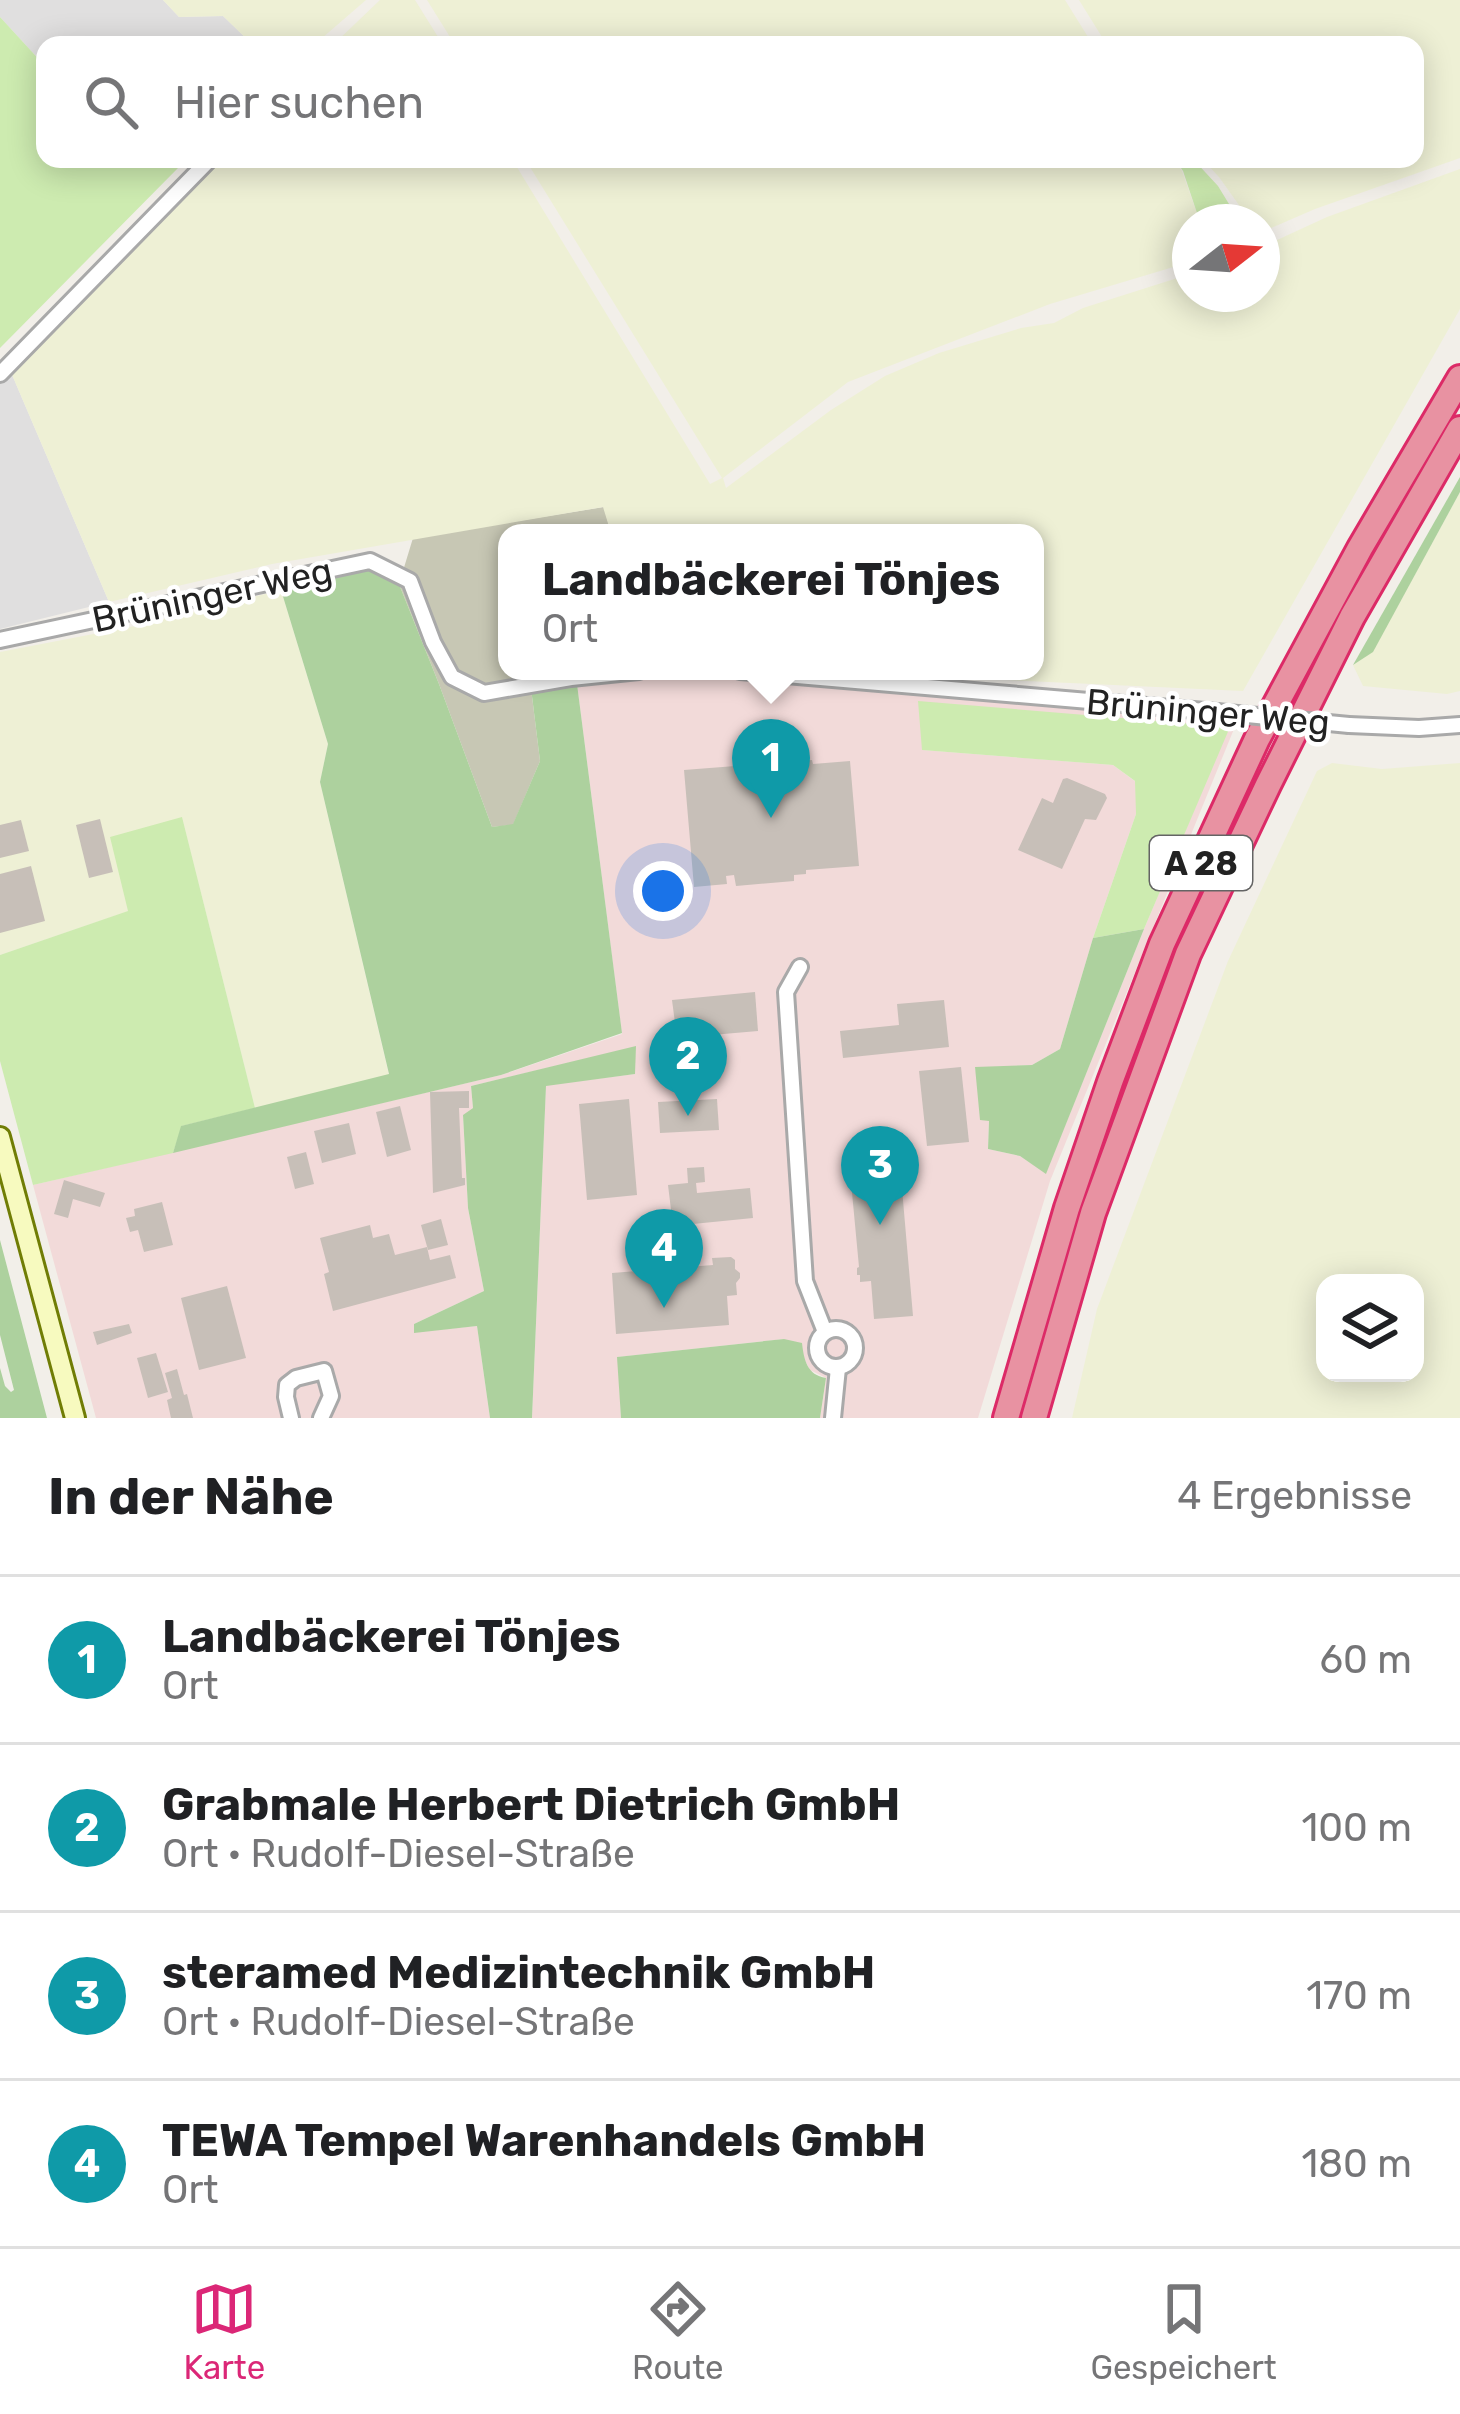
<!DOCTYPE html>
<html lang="de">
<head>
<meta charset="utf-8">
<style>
	:root { --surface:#fff; --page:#f6f6f6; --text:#202124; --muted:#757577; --line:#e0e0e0; --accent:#db2777 }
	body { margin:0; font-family:Rubik,sans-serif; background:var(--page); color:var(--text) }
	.controls { position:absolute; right:36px; bottom:36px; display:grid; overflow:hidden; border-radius:24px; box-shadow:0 6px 30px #0003 }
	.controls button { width:108px; height:108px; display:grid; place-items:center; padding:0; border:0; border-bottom:3px solid var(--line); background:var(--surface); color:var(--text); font:60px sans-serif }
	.compass { position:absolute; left:1172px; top:204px; width:108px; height:108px; border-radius:50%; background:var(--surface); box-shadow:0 6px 30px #0003; rotate:73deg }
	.you { position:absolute; left:663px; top:891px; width:42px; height:42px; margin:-30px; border:9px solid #fff; border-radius:50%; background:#1a73e8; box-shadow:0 0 0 18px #1a73e833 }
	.badge { display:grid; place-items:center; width:78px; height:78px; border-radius:50%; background:var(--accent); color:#fff; font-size:39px; font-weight:700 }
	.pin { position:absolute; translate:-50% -99px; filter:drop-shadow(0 3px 6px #0008) }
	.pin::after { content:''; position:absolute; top:63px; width:42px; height:36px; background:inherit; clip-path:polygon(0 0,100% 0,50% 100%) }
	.popup { position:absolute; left:498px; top:524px; width:546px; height:156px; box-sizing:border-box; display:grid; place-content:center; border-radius:24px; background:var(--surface); filter:drop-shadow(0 3px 9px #0005); font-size:39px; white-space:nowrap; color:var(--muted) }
	.popup b { font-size:45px; color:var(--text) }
	.popup::after { content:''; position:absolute; left:50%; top:100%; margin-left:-24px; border:24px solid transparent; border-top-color:var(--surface) }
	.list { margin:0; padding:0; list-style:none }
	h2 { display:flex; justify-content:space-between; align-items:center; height:156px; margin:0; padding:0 48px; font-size:51px }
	h2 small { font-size:39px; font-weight:400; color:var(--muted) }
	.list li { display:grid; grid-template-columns:78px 1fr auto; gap:36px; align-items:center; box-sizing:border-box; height:168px; padding:0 48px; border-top:3px solid var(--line) }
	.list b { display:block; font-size:45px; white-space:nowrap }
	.list p { margin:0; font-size:39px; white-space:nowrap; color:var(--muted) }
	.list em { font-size:39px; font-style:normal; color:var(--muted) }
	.icon { flex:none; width:66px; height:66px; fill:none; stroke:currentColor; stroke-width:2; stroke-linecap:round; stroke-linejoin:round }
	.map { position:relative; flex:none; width:1460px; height:1418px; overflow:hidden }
	.search { position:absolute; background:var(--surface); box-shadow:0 6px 30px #0003; left:36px; right:36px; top:36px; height:132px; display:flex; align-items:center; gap:30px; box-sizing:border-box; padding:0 42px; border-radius:24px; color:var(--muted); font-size:45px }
	.sheet { height:828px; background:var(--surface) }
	nav { display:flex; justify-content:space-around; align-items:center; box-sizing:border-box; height:168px; border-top:3px solid var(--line); background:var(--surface); font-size:33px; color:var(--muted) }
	nav a { display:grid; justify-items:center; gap:6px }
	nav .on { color:var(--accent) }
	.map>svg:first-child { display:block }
	.residential { fill:#e0dfdf }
	.commercial { fill:#f2dad9; fill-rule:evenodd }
	.construction { fill:#c7c7b4 }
	.farmland { fill:#eef0d5; fill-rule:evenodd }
	.grass { fill:#cdebb0 }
	.forest { fill:#add19e }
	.building { fill:#c7bfb8 }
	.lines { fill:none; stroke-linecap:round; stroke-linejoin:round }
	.street-casing { stroke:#a9a9a9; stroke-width:20 }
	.secondary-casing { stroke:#707d05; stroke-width:24 }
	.highway-casing { stroke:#dc2a67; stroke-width:30 }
	.street { stroke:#fff; stroke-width:14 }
	.secondary { stroke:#f7fabf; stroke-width:18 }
	.highway { stroke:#e892a2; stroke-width:24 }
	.street-bridge-casing { stroke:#a9a9a9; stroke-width:20; stroke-linecap:butt }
	.street-bridge { stroke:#fff; stroke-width:14 }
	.labels { text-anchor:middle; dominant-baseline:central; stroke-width:9; stroke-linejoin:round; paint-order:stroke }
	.shield { fill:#fff; stroke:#646464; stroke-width:3 }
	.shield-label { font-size:33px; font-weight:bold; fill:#222 }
	.street-label { font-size:36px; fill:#222; stroke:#fff }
</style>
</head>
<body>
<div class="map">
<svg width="1460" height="1418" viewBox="0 0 1460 1418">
	<rect width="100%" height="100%" fill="#f2efe9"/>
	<g class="residential">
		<polygon points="0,0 163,0 179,17 223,16 253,45 45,45 45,66 0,17"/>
		<polygon points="10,370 109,602 0,629 0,380"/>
	</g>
	<path class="commercial" d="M657 677H728L1236 724 1050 1181 978 1418H820L826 1378 810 1370 804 1359 784 1339 618 1357 621 1418H532L546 1085 635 1074V1047L471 1086 473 1108 463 1116 468 1208 484 1291 414 1324V1332L477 1326 490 1418H96L33 1185 501 1075 622 1034 577 684ZM1229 727 1144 929 1046 1173 1020 1156 988 1149 989 1120 975 1068 1032 1065 1060 1049 1093 938 1136 814V782L1113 765 923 750Z"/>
	<polygon class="construction" points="604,507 611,533 507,533 507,671 583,671 531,688 540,761 513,825 492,827 439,684 399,584 413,538"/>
	<g class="farmland">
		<polygon points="163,0 366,0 314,45 253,45 223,16 179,17"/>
		<polygon points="380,0 415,0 443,45 333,45"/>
		<polygon points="427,0 1065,0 1093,45 455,45"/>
		<polygon points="1079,0 1460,0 1460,158 1315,209 1262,232 1262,222 1251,222 1219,177 1202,159 1415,159 1415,45 1107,45"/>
		<polygon points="218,159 512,159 710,484 722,478 525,159 1175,159 1182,171 1200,222 1190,222 1190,262 1050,304 848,382 723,478 726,488 831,410 885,376 939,353 1021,328 1054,323 1083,308 1190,274 1190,294 1262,294 1262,247 1327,217 1460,169 1460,309 1243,691 815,671 1035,671 1035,533 611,533 603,507 272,564 109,602 10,370"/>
		<polygon points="1460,492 1460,691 1447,694 1363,686 1353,665 1373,651"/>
		<polygon points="281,590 328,744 320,782 389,1075 255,1108 182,818 129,911 0,955 0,652 135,626"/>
		<path d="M1332 763 1382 769 1460 763V1418H1072L1097 1309 1228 961 1317 771ZM1325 1283H1415V1373H1325Z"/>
	</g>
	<g class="grass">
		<polygon points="0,17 45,66 45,159 169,159 178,168 0,348"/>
		<polygon points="1175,159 1193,159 1218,186 1240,222 1200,222 1183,171"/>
		<polygon points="918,701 1230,727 1144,929 1093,938 1136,814 1135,781 1113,765 922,750"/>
		<polygon points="182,817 255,1108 182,1126 173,1153 33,1185 0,1061 0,955 128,911 110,837"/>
	</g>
	<g class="forest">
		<polygon points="1460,477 1460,492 1373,652 1353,665"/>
		<polygon points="371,570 399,584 439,684 492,827 513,824 540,761 531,688 577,684 622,1033 501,1075 173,1153 181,1126 389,1074 320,782 328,744 281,590"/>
		<polygon points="1144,929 1046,1174 1020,1156 988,1149 989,1121 980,1120 975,1067 1032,1065 1060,1049 1093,938"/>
		<polygon points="636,1046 635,1074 546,1086 532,1418 490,1418 477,1326 414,1333 414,1324 484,1291 468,1208 463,1115 473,1108 471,1086"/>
		<polygon points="0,1240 47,1418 0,1418 0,1368 5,1386 11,1392 14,1390 0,1335"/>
		<path d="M784 1339 802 1343C804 1360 807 1375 826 1378L820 1418H621L617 1357Z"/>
	</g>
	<g class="building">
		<polygon points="812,760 813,764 850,761 859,866 806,870 806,874 794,875 794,881 736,886 734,875 726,876 727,884 694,887 684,770"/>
		<polygon points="1067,778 1105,794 1107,798 1096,820 1085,819 1062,869 1018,850 1042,798 1053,803 1063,779"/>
		<polygon points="100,819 113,872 89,878 76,825"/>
		<polygon points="21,820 29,851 0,858 0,825"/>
		<polygon points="31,866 45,921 0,933 0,874"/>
		<polygon points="755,992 758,1031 677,1038 672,1000"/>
		<polygon points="944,1000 949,1047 843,1058 840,1031 899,1025 897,1004"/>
		<polygon points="961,1067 969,1142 927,1146 919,1071"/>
		<polygon points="469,1091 469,1108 459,1108 462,1178 465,1178 465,1185 433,1193 430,1092"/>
		<polygon points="629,1099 637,1195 587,1200 579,1104"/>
		<polygon points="717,1099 719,1130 660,1133 658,1102"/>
		<polygon points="400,1106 411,1150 387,1157 376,1112"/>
		<polygon points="349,1123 356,1154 322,1163 314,1131"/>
		<polygon points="306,1152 314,1184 295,1189 287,1157"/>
		<polygon points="704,1167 705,1182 696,1183 697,1193 750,1188 753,1218 673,1226 668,1185 688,1183 687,1168"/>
		<polygon points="901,1177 913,1316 874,1319 871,1281 860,1282 860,1275 857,1275 857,1268 859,1267 851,1182"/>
		<polygon points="64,1180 105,1193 100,1207 73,1199 68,1218 54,1214"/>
		<polygon points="162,1202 173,1245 144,1252 138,1230 130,1232 126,1218 135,1216 134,1209"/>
		<polygon points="441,1219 448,1245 428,1250 421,1225"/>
		<polygon points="370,1225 373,1238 389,1234 395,1255 427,1247 430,1260 450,1255 456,1278 333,1311 324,1274 329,1272 320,1238"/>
		<polygon points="731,1257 735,1260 735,1269 740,1273 740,1278 736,1283 737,1295 727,1296 729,1325 616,1334 612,1273 713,1265 712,1258"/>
		<polygon points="227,1286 246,1358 199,1370 181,1298"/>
		<polygon points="129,1324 132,1333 97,1345 93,1332"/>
		<polygon points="156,1353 168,1392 148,1398 137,1358"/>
		<polygon points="177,1369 184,1395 187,1394 193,1418 171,1418 167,1400 172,1398 165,1373"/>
	</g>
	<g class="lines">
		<defs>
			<g id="street">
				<polyline points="0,374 210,159"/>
				<polyline points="0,640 370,561 410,581 433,642 452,677 484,693 571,678 639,671"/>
				<polyline points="740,671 1217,712"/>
				<polyline points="1349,725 1419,728 1460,725"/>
				<polyline points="800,967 786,992 805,1281 825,1332"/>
				<circle cx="836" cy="1348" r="19"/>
				<polyline points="291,1418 286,1397 287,1385 296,1378 324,1371 331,1396 321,1418"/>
				<polyline points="833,1418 838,1368"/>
			</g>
			<polyline id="secondary" points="0,1137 75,1418"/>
			<g id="highway">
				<polyline points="1006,1418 1067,1208 1110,1082 1162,944 1257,739 1360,548 1460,378"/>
				<polyline points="1034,1418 1093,1213 1188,954 1268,785 1352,617 1460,429"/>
			</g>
		</defs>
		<use href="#street" class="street-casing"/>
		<use href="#secondary" class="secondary-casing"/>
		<use href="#highway" class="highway-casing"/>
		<use href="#street" class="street"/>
		<use href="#secondary" class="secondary"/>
		<use href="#highway" class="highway"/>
		<defs>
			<polyline id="street-bridge" points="1217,712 1349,725"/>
		</defs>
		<use href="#street-bridge" class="street-bridge-casing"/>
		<use href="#street-bridge" class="street-bridge"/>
	</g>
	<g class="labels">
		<rect class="shield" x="1150" y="836" width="102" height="54" rx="9"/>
		<g class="shield-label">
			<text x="1201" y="863">A 28</text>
		</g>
		<g class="street-label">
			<text transform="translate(212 595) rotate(-12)">Brüninger Weg</text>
			<text transform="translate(1208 712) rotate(5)">Brüninger Weg</text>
		</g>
	</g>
</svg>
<div class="controls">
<button><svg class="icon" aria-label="layers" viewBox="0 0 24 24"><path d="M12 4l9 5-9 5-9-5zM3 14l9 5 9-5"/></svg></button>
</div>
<svg class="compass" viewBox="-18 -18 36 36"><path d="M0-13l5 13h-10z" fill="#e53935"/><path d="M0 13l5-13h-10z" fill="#757577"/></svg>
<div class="you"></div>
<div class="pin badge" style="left:771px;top:818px;background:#0f9aa8">1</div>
<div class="popup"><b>Landbäckerei Tönjes</b>Ort</div>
<div class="pin badge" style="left:688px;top:1116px;background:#0f9aa8">2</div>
<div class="pin badge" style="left:880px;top:1225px;background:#0f9aa8">3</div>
<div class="pin badge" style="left:664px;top:1308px;background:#0f9aa8">4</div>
<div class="search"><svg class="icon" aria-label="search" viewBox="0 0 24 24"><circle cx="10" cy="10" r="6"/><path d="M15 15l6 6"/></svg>Hier suchen</div>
</div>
<section class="sheet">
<h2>In der Nähe<small>4 Ergebnisse</small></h2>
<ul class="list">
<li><span class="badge" style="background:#0f9aa8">1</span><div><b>Landbäckerei Tönjes</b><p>Ort</p></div><em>60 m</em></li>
<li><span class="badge" style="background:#0f9aa8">2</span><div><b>Grabmale Herbert Dietrich GmbH</b><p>Ort · Rudolf-Diesel-Straße</p></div><em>100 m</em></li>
<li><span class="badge" style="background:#0f9aa8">3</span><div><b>steramed Medizintechnik GmbH</b><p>Ort · Rudolf-Diesel-Straße</p></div><em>170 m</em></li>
<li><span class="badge" style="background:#0f9aa8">4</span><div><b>TEWA Tempel Warenhandels GmbH</b><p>Ort</p></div><em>180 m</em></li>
</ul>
</section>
<nav>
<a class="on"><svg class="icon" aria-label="map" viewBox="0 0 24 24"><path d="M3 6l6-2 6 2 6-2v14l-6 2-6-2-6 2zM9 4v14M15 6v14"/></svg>Karte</a>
<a><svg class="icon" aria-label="directions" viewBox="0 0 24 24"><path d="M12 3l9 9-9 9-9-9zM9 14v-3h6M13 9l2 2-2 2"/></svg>Route</a>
<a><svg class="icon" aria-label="saved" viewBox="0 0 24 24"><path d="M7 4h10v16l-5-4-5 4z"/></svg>Gespeichert</a>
</nav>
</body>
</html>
